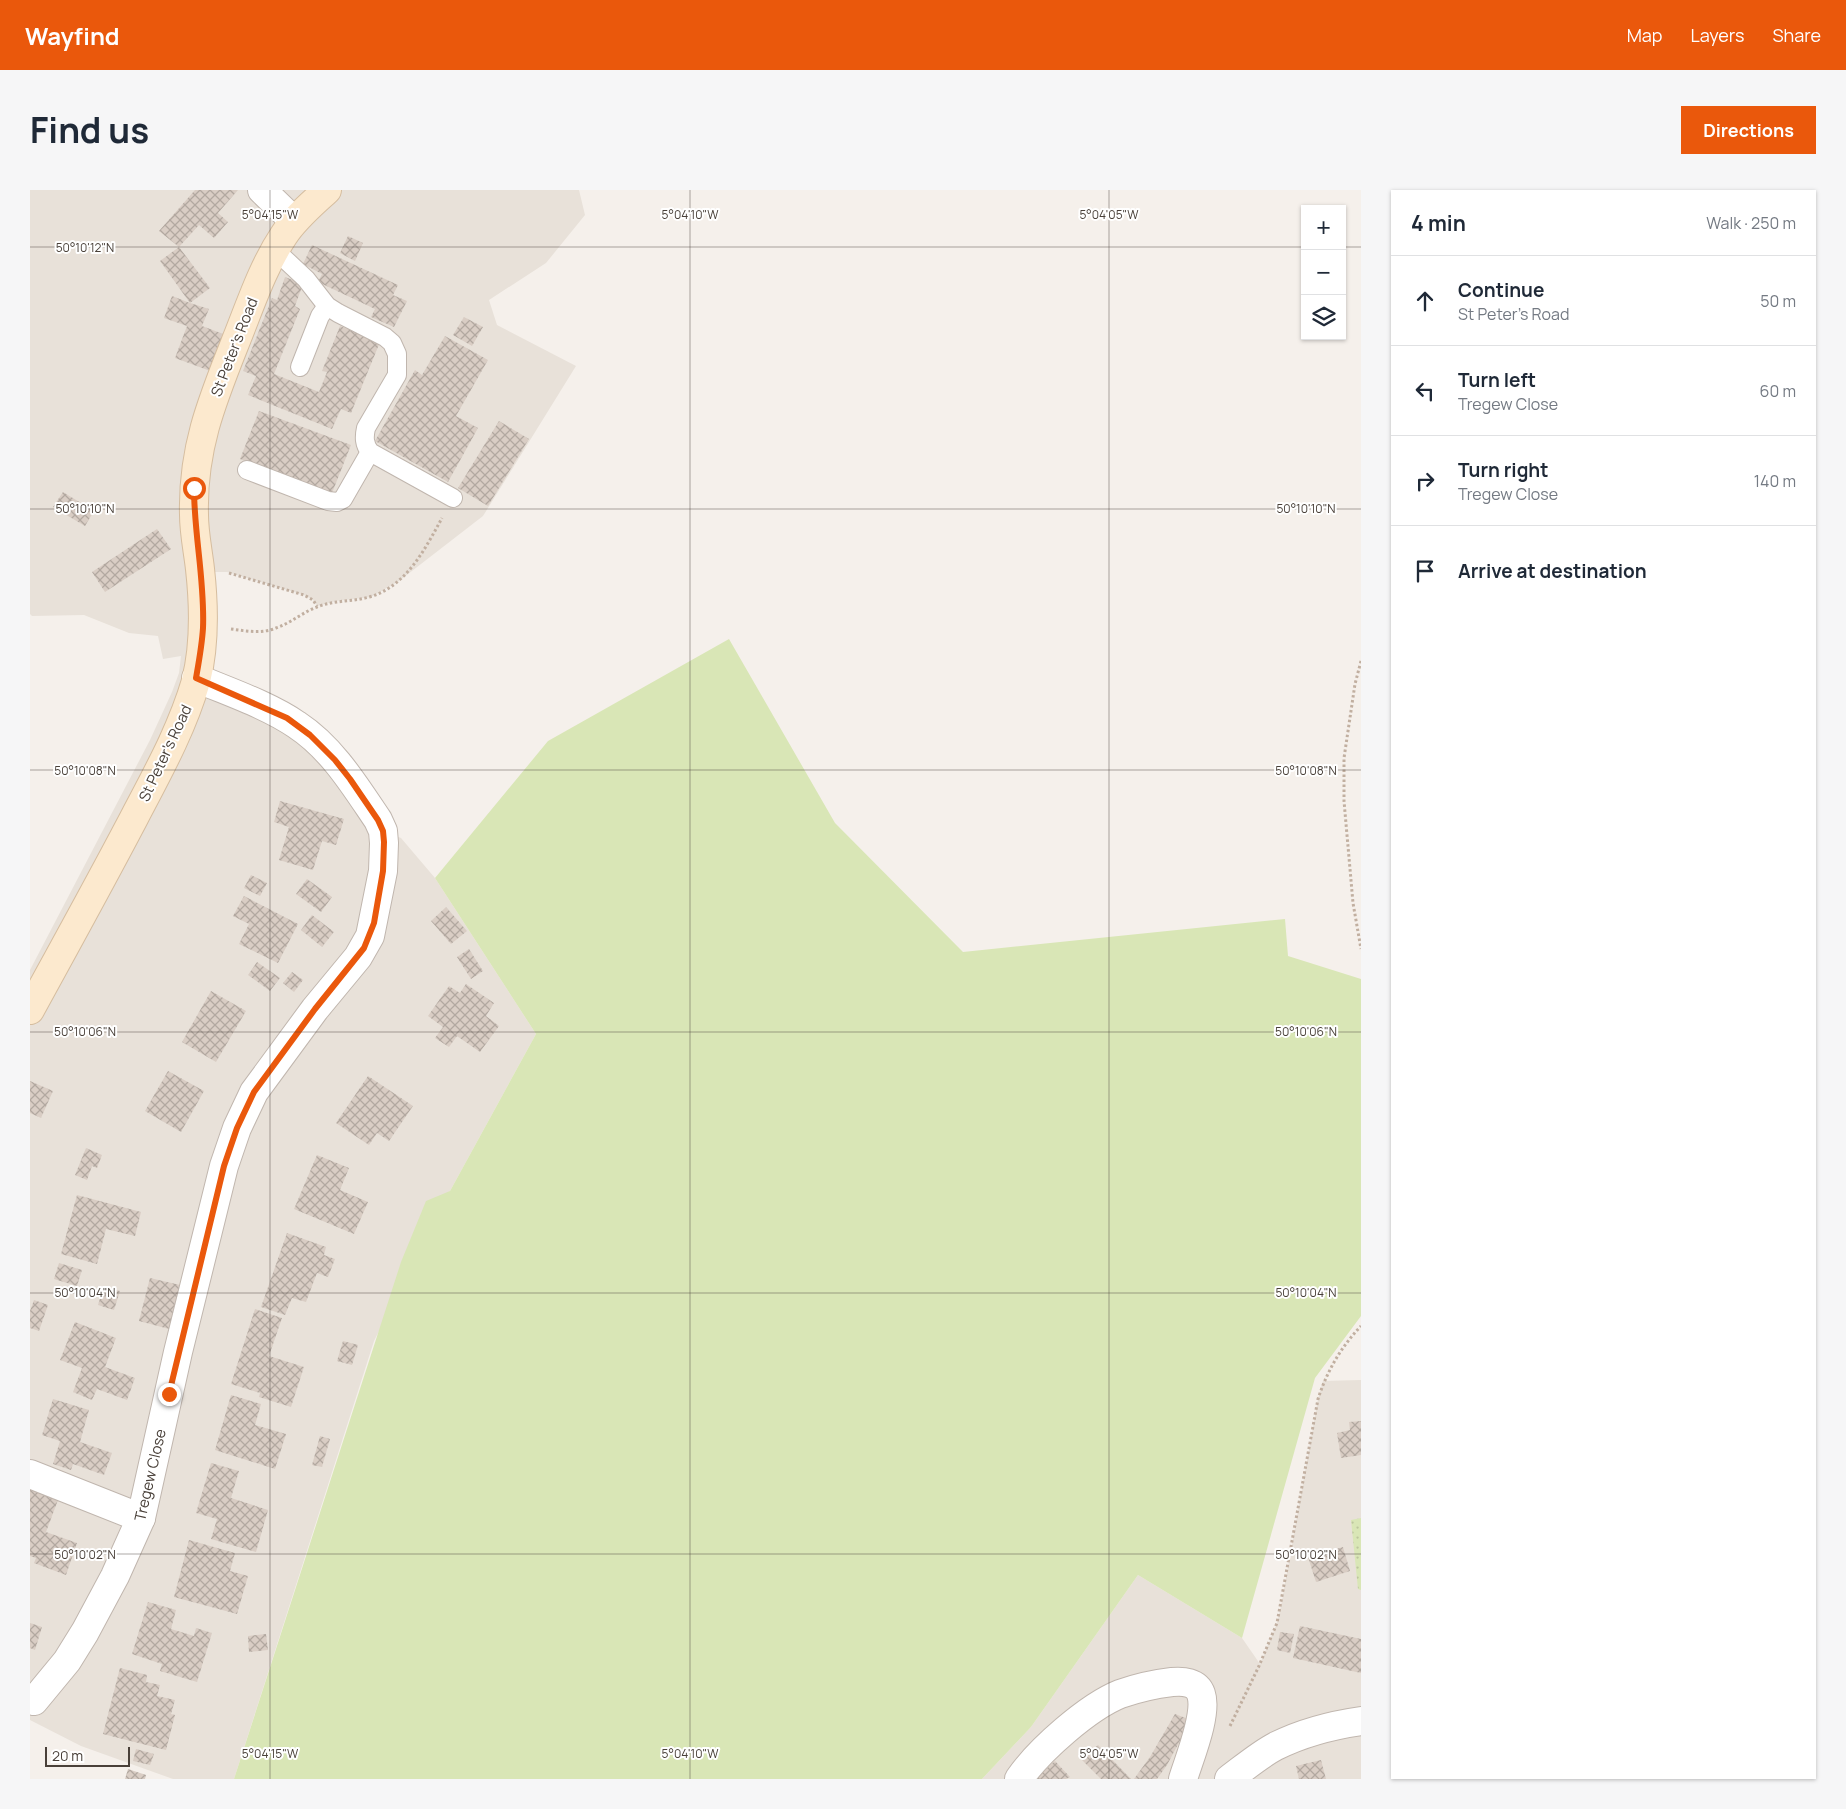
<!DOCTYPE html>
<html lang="en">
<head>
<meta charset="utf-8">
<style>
	:root { --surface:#fff; --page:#f6f6f7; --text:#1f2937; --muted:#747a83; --line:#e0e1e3; --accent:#ea580c }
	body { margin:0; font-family:Manrope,sans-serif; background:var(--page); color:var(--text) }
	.controls { position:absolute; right:15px; top:15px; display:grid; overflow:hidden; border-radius:0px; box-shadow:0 1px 4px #0004 }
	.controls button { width:45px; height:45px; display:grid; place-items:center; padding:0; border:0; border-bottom:1px solid var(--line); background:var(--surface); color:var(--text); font:25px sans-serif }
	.scale { position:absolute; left:15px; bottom:12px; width:85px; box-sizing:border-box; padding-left:5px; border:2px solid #494039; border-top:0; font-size:14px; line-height:18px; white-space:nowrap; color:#494039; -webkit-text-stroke:4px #fff; paint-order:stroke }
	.stop { position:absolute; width:15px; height:15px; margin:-11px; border:4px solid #ea580c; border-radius:50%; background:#fff }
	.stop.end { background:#ea580c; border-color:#fff; box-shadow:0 1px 5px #0008 }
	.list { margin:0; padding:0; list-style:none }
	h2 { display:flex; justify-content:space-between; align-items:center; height:65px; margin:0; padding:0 20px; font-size:21px }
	h2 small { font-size:16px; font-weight:400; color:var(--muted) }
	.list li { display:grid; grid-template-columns:32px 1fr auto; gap:15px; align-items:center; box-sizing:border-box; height:90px; padding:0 20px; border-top:1px solid var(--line) }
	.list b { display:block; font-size:19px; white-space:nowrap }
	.list p { margin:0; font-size:16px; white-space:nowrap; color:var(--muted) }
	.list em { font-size:16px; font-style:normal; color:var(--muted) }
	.icon { flex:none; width:28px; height:28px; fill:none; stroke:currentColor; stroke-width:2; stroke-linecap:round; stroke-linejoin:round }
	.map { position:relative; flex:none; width:1331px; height:1589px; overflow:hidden; border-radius:0px }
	header { display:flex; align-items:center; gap:30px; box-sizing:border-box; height:70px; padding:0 25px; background:var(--accent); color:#fff }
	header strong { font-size:24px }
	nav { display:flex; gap:28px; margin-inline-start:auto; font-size:18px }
	.intro { display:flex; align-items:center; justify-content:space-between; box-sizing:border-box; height:120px; padding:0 30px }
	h1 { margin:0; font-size:35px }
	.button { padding:12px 22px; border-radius:0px; background:var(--accent); color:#fff; font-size:18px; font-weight:700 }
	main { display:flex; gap:30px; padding:0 30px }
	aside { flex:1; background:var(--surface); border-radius:0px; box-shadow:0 1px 4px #0004 }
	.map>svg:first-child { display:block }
	.residential { fill:#e8e1d9 }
	.grass { fill:#d9e6b6 }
	.park { fill:url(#park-dots) }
	.building { fill:url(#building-cross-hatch) }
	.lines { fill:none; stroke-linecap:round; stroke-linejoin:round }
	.lane-casing { stroke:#c0b6ae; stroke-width:20 }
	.street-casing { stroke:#c0b6ae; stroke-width:30 }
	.secondary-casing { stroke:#d5bd9f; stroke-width:30 }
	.path { stroke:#c1afa0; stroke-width:3; stroke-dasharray:2.5 2.5; stroke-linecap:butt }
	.lane { stroke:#fff; stroke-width:18 }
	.street { stroke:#fff; stroke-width:28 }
	.secondary { stroke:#fce9ce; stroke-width:28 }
	.route { stroke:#ea580c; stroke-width:6 }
	.ticks { fill:none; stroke:#494039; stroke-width:1; stroke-opacity:0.45 }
	.labels { text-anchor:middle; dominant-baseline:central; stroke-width:4; stroke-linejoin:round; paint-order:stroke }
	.street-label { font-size:15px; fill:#494039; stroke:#fff }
	.ticks-label { font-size:12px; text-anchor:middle; fill:#494039; stroke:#fff; stroke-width:4; stroke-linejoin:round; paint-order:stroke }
</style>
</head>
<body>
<header>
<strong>Wayfind</strong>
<nav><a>Map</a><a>Layers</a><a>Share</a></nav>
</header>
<div class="intro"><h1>Find us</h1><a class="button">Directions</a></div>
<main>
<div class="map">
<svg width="1331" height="1589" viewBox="0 0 1331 1589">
	<defs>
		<pattern id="park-dots" width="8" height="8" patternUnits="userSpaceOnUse" patternTransform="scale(1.25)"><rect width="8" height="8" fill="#d9e6b6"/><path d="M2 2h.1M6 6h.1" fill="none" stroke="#bcc69d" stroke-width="1.8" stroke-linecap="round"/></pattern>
		<pattern id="building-cross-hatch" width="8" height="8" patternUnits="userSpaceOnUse" patternTransform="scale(1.25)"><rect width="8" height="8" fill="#d9cdc4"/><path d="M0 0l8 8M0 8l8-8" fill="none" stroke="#b2a8a0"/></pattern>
	</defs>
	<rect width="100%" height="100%" fill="#f5f0eb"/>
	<g class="residential">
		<polygon points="0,0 549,0 555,25 516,73 459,110 467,135 546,176 453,326 369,391 341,407 306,411 287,416 283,410 274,405 197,382 171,382 167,488 243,522 353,641 371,648 405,688 506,844 420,1001 344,1151 204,1589 143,1589 51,1556 0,1530 0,780 120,550 142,502 149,483 151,466 133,469 128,446 99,443 54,425 2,426 0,424"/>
		<polygon points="1331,1190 1331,1589 952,1589 1001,1537 1108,1385 1212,1448 1230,1474 1247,1433 1251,1416 1288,1209 1293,1191"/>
	</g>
	<polygon class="grass" points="699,449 805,633 933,762 1255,729 1258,766 1331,789 1331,1126 1285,1188 1212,1448 1108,1385 1001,1537 952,1589 204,1589 371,1072 396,1011 420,1001 506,844 405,688 518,551"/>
	<polygon class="park" points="1331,1328 1331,1400 1328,1399 1321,1330"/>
	<g class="building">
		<polygon points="165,0 208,0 188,23 198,32 184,48 169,35 149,57 129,41"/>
		<polygon points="318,46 333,53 325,71 310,63"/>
		<polygon points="282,55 368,95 363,105 377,111 364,137 341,127 345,119 288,92 292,84 273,74"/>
		<polygon points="149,57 180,98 160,113 179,119 172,136 196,145 183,182 145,168 157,136 134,128 142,106 160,113 130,71"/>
		<polygon points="255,87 273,94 265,116 270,119 244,184 289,202 297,182 292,181 310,136 350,152 321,223 311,219 302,239 218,205 226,186 213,181 242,108 247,110"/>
		<polygon points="434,127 453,137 442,156 423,145"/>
		<polygon points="415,146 458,170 426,226 448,238 418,292 345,251 385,180 392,185"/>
		<polygon points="229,221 321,255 302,303 210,269"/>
		<polygon points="469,231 499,249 458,316 428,298"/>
		<polygon points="33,302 64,321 55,336 23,317"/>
		<polygon points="127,339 141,359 75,402 62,382"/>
		<polygon points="250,611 314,629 306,655 292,651 283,680 249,670 259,637 244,632"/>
		<polygon points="221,685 237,693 230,706 214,698"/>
		<polygon points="277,689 302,707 291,722 266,704"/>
		<polygon points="214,706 268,734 248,773 209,754 219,734 203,726"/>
		<polygon points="416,717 437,741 421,754 401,731"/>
		<polygon points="282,725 304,742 292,757 271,740"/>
		<polygon points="439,759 453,781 441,789 427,767"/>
		<polygon points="227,772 250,788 240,801 218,785"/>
		<polygon points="262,782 273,790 264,802 253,793"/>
		<polygon points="436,794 464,813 456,826 469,836 450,862 427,846 419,857 405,848 413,837 398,826 419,796 430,803"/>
		<polygon points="181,801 216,821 186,872 152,852"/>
		<polygon points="138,881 174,901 151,942 115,921"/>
		<polygon points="338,886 383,916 359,951 347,943 339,955 306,933"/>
		<polygon points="0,891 23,901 11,928 0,923"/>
		<polygon points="56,958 72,965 67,978 62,976 57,990 45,985"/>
		<polygon points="287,965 319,978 310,1000 338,1012 324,1044 264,1019"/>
		<polygon points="47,1005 111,1022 105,1046 76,1039 67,1074 31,1064"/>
		<polygon points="257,1043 296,1057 294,1065 305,1069 298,1087 287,1083 276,1112 262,1108 255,1125 231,1117"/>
		<polygon points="29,1073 52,1080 47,1096 24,1089"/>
		<polygon points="120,1088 150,1095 139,1139 109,1131"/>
		<polygon points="74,1096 90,1101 84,1120 68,1115"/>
		<polygon points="4,1110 18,1115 9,1141 0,1138 0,1121"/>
		<polygon points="225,1119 252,1128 239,1166 274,1177 261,1217 229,1207 230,1203 201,1194"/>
		<polygon points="45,1132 86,1148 75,1177 105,1188 97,1210 67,1199 62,1210 43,1202 52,1178 30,1170"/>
		<polygon points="313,1151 328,1155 322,1175 307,1171"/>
		<polygon points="201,1205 231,1214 225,1235 256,1244 245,1279 185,1260"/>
		<polygon points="23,1209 59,1220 50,1252 82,1263 74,1285 43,1274 41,1280 23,1274 30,1251 12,1245"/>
		<polygon points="1331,1231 1331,1265 1311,1268 1307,1243 1320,1240 1319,1232"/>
		<polygon points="290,1246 300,1249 292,1277 282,1275"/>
		<polygon points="181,1273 209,1281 201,1308 238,1320 226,1362 181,1349 187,1329 166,1323"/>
		<polygon points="0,1299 28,1310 16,1342 47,1353 36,1385 4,1373 6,1368 0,1366"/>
		<polygon points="159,1350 205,1363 200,1381 218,1386 207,1424 144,1407"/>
		<polygon points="1313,1357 1320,1381 1286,1392 1278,1367"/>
		<polygon points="118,1412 146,1420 141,1439 164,1446 166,1438 182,1443 167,1492 130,1481 132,1474 102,1464"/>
		<polygon points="0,1433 12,1437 5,1460 0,1458"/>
		<polygon points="1270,1436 1331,1449 1331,1483 1263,1468"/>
		<polygon points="1250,1442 1264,1444 1260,1463 1247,1460"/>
		<polygon points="236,1444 238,1460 219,1462 218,1446"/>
		<polygon points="90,1478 117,1485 116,1492 130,1495 127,1506 145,1510 141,1524 145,1525 136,1560 73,1544"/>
		<polygon points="1145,1524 1161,1530 1137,1575 1127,1589 1104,1589 1120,1567"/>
		<polygon points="1068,1555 1101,1589 1071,1589 1052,1570"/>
		<polygon points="106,1559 124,1564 120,1575 103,1571"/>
		<polygon points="1291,1570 1296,1589 1269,1589 1266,1576"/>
		<polygon points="1025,1571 1040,1587 1036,1589 1005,1589"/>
		<polygon points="98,1579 116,1585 115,1589 95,1589"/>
	</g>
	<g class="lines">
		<defs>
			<g id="lane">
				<path d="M245 60 276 89 297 116 308 123 355 147 362 153 367 164V185L336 238C334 247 334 254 340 262L423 308"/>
				<polyline points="270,177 290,126 297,116"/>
				<polyline points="217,280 298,311 307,312 313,309 340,262"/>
			</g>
			<g id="street">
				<polyline points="232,0 264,31"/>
				<polyline points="0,1284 111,1328"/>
				<path d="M4 1511 37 1471 55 1442 85 1386 111 1328 148 1162 194 976 207 938 224 902 285 819 328 767 340 746 353 681 354 653 353 641 348 630C325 596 302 558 267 535 238 515 199 502 166 488"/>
				<path d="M989 1589C1009 1560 1058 1517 1090 1504 1107 1498 1125 1494 1142 1492 1153 1491 1167 1492 1171 1504 1178 1524 1159 1569 1153 1589"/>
				<path d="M1199 1589C1214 1578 1229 1565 1246 1556 1272 1543 1303 1535 1331 1531"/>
			</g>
			<path id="secondary" d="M0 820C35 756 71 691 105 626 128 582 152 539 166 491 175 455 174 415 170 379 168 361 164 343 164 325 162 256 184 206 209 143 222 110 234 75 254 45 265 28 282 14 297 0"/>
		</defs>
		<use href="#lane" class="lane-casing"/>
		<use href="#street" class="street-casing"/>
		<use href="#secondary" class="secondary-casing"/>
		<g class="path">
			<polyline points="199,383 274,405 283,410 287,416"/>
			<path d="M201 439C216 441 232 444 246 438 261 433 273 422 287 417 304 410 322 412 339 407 376 397 395 359 412 328"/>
			<polyline points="1331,471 1325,494 1314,568 1314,611 1323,713 1331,759"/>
			<path d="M1200 1536 1229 1476 1247 1433 1288 1209C1297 1181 1311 1157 1331 1136"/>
		</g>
		<use href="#lane" class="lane"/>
		<use href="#street" class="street"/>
		<use href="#secondary" class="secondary"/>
	</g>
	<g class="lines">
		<path class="route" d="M139 1204 194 976 207 938 224 902 285 819 334 758 344 733 353 681 354 652 353 641 348 630 320 589 305 570 280 545 257 528 166 488C169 471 172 455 173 438 175 391 164 345 164 298"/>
	</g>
	<path class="ticks" d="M240 0V1589M660 0V1589M1079 0V1589M0 57H1275M1312 57H1331M0 319H1331M0 580H1331M0 842H1331M0 1103H1331M0 1364H1331"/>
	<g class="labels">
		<g class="street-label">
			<text transform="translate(204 157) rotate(-69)">St Peter's Road</text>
			<text transform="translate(135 563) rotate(-65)">St Peter's Road</text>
			<text transform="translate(120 1285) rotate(-77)">Tregew Close</text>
		</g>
	</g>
	<g class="ticks-label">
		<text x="240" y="29">5°04'15"W</text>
		<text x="660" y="29">5°04'10"W</text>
		<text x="1079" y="29">5°04'05"W</text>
		<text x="55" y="62">50°10'12"N</text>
		<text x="55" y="323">50°10'10"N</text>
		<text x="1276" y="323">50°10'10"N</text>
		<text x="55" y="585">50°10'08"N</text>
		<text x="1276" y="585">50°10'08"N</text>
		<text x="55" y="846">50°10'06"N</text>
		<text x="1276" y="846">50°10'06"N</text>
		<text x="55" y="1107">50°10'04"N</text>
		<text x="1276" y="1107">50°10'04"N</text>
		<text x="55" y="1369">50°10'02"N</text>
		<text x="1276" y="1369">50°10'02"N</text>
		<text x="240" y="1568">5°04'15"W</text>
		<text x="660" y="1568">5°04'10"W</text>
		<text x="1079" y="1568">5°04'05"W</text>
	</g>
</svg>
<div class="controls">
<button>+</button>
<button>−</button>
<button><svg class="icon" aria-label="layers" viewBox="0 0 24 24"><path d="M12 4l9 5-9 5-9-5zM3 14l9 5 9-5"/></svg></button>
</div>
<div class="scale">20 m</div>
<div class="stop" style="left:164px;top:298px"></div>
<div class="stop end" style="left:139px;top:1204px"></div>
</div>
<aside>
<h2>4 min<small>Walk · 250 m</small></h2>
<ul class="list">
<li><svg class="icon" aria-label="ahead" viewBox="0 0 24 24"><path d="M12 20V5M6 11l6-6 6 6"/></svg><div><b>Continue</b><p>St Peter's Road</p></div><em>50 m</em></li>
<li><svg class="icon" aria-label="left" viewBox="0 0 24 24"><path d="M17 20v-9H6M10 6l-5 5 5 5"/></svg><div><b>Turn left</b><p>Tregew Close</p></div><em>60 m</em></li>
<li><svg class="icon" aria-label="right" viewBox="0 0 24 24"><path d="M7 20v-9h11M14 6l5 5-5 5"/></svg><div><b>Turn right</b><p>Tregew Close</p></div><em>140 m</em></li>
<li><svg class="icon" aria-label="arrive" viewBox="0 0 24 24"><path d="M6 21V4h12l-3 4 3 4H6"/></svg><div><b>Arrive at destination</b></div></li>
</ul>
</aside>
</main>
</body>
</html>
